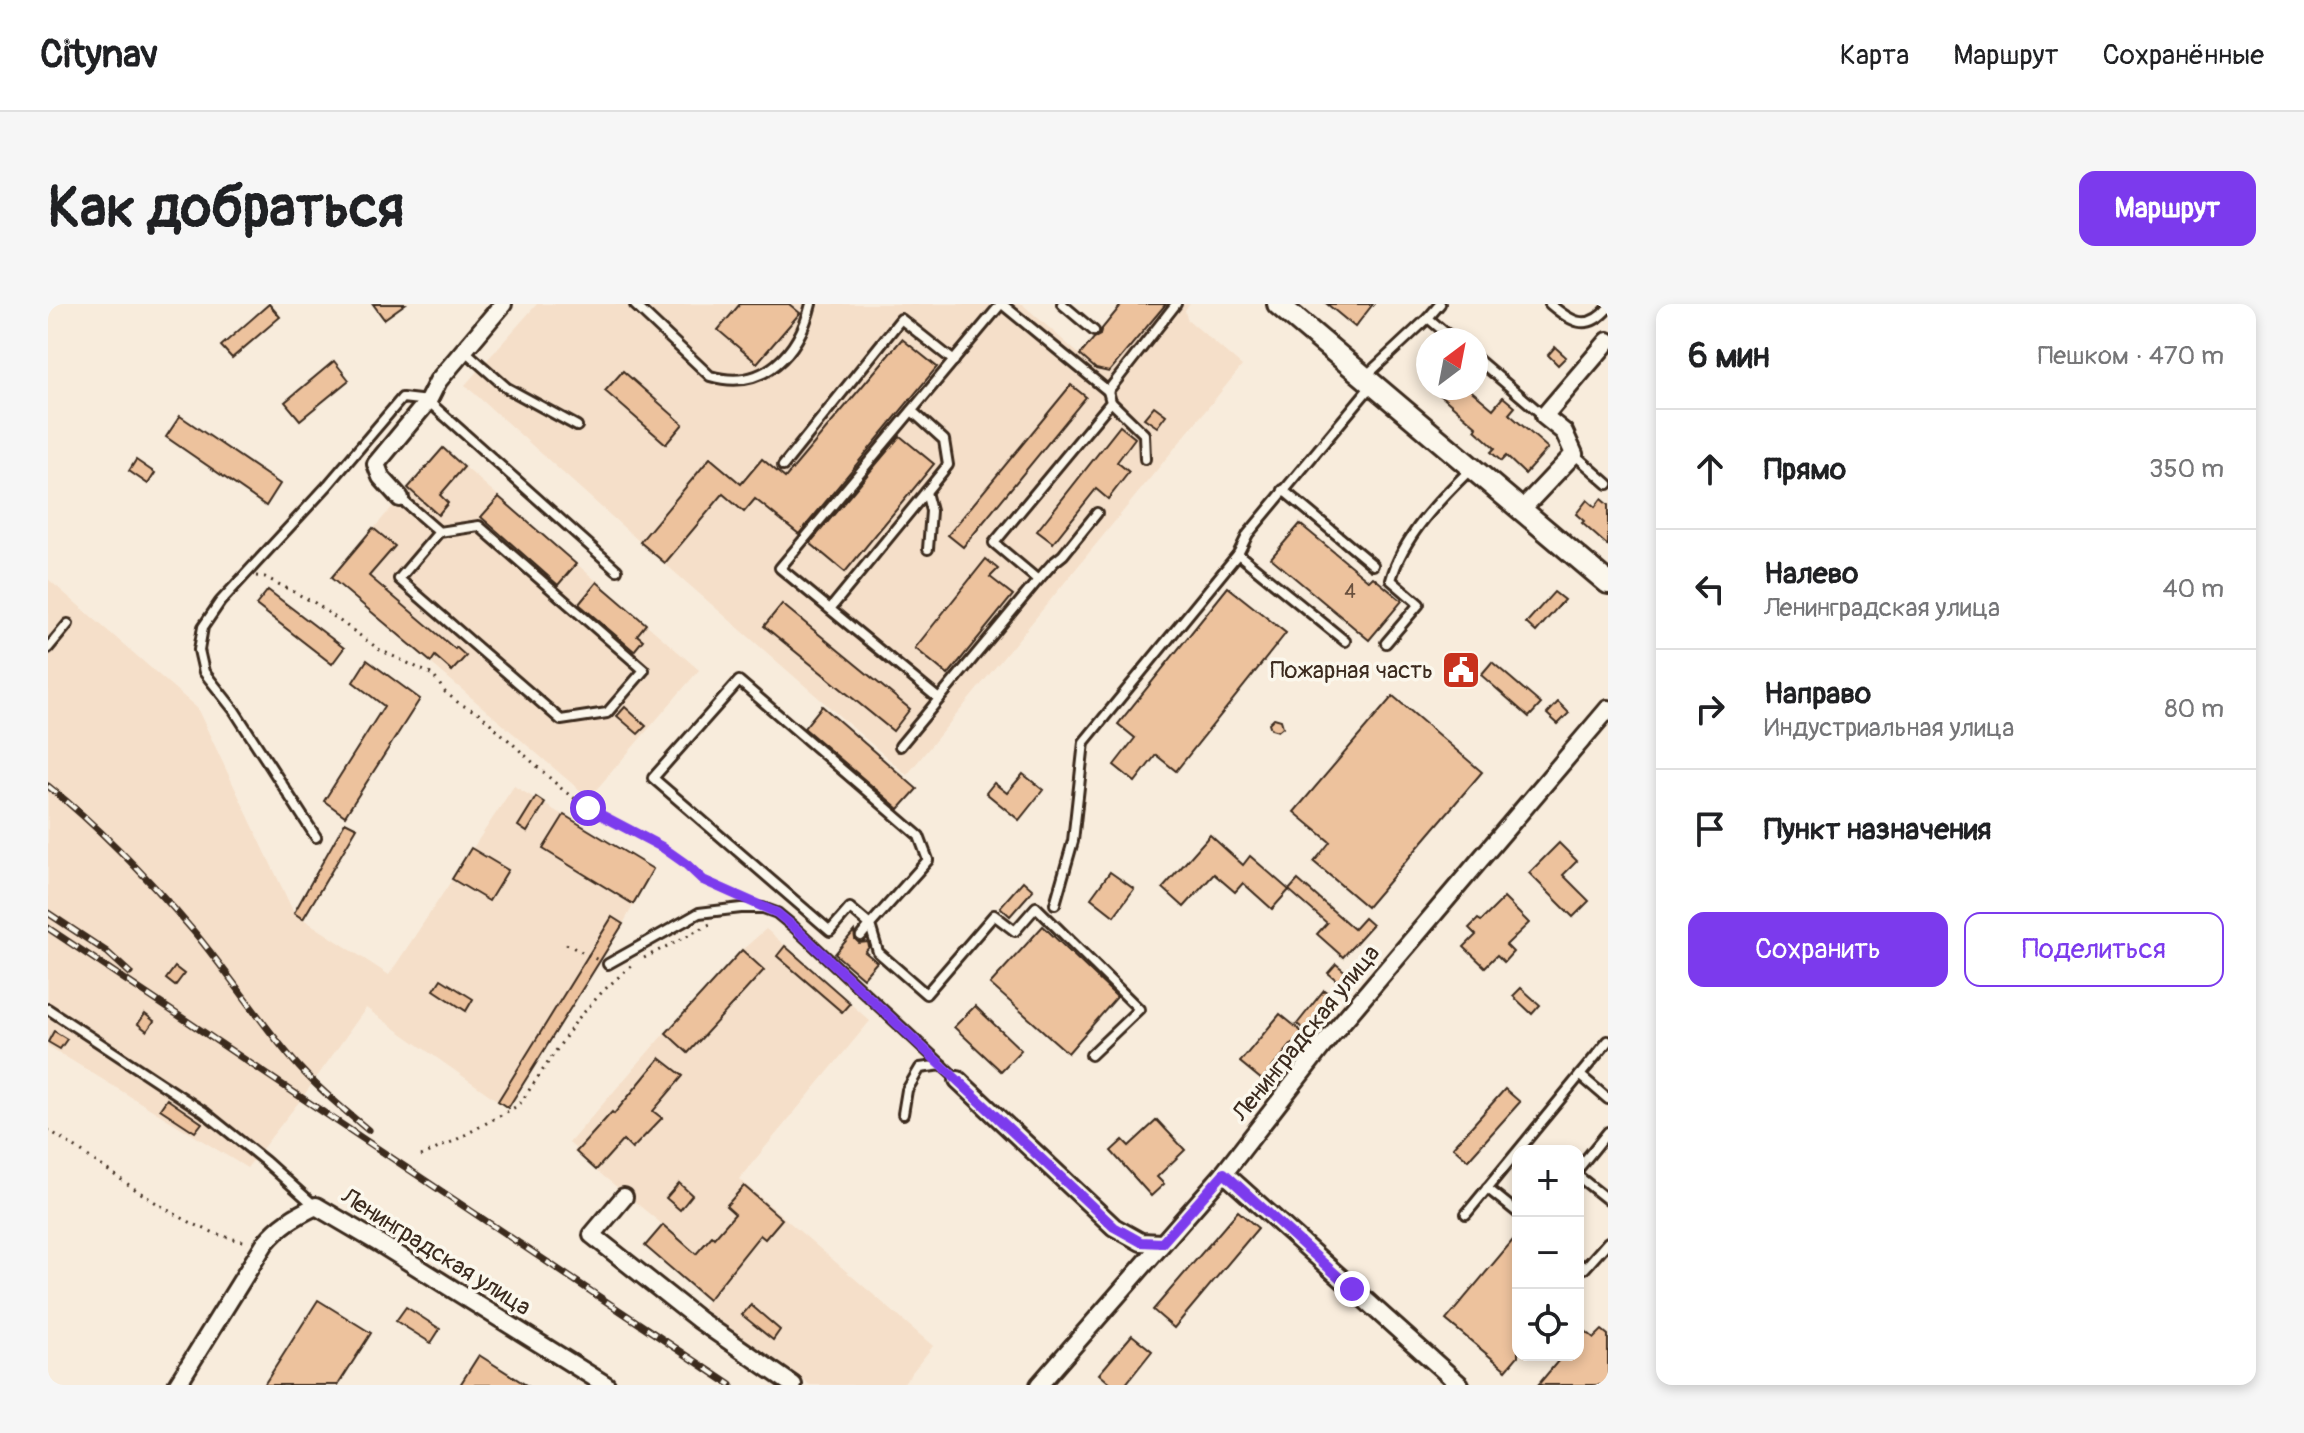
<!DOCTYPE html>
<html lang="ru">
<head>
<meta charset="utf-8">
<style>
	:root { --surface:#fff; --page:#f6f6f6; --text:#202124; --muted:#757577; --line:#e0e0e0; --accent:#7c3aed }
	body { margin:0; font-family:Pangolin,sans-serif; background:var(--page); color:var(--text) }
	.controls { position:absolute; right:24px; bottom:24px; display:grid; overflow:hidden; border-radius:16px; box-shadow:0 4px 12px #0003 }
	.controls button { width:72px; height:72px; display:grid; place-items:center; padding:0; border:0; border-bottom:2px solid var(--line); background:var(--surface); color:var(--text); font:40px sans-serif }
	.compass { position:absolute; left:1368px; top:24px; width:72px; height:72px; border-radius:50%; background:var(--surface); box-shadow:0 4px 12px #0003; rotate:32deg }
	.stop { position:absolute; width:24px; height:24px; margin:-18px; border:6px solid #7c3aed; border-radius:50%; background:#fff }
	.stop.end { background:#7c3aed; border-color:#fff; box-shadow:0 2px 8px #0008 }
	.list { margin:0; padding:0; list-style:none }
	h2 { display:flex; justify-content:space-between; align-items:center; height:104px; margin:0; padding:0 32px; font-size:34px }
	h2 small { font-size:26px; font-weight:400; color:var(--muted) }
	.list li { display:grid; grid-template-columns:52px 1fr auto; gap:24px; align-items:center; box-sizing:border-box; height:120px; padding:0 32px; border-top:2px solid var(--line) }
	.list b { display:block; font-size:30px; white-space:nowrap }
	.list p { margin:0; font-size:26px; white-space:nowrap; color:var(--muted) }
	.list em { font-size:26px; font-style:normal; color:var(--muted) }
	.actions { display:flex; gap:16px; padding:24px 32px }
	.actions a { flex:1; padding:18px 0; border:2px solid var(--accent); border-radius:16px; text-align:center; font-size:28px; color:var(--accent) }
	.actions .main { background:var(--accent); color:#fff }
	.icon { flex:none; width:44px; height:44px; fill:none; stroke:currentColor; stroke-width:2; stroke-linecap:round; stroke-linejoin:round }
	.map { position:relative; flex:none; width:1560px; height:1081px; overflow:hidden; border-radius:16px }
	header { display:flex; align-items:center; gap:48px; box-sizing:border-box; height:112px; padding:0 40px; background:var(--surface); border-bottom:2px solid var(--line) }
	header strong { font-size:38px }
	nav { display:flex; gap:44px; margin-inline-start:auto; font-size:28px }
	.intro { display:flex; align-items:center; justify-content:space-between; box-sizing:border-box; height:192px; padding:0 48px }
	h1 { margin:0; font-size:56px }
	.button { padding:20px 36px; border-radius:16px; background:var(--accent); color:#fff; font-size:28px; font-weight:700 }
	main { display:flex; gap:48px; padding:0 48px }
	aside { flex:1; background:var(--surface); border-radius:16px; box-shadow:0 4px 12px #0003 }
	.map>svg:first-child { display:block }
	.built { fill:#f5dfc9 }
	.building { fill:#edc29d; stroke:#3b2a1e; stroke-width:2 }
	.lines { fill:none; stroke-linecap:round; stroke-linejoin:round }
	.service-casing { stroke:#3b2a1e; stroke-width:14 }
	.minor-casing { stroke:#3b2a1e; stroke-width:22 }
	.tertiary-casing { stroke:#3b2a1e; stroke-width:26 }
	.path { stroke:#3b2a1e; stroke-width:3; stroke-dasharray:2 6; stroke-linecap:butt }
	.service { stroke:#fbf7ec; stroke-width:8 }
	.minor { stroke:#fbf7ec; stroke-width:16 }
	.tertiary { stroke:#fbf7ec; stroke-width:20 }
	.rail-casing { stroke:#3b2a1e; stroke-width:7 }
	.rail { stroke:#fbf7ec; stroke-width:4; stroke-dasharray:12; stroke-linecap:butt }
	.route { stroke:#7c3aed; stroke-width:10 }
	.labels { text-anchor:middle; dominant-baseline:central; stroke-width:7; stroke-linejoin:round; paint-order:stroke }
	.number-label { font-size:20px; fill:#68503e }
	.poi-label { font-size:24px; fill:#3b2a1e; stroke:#fbf7ec; text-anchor:end }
	.street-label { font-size:24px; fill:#3b2a1e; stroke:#fbf7ec }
</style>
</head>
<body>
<header>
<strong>Citynav</strong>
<nav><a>Карта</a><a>Маршрут</a><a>Сохранённые</a></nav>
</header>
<div class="intro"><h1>Как добраться</h1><a class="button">Маршрут</a></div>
<main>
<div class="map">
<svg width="1560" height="1081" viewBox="0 0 1560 1081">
	<rect width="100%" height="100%" fill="#f8ecdc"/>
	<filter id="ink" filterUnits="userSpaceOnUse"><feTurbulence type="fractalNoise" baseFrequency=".0125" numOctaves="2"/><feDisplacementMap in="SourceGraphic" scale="16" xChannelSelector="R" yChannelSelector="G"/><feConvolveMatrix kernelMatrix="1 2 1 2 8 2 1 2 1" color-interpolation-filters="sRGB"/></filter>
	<g filter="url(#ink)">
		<g class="built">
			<polygon points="489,0 974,0 1048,65 1061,68 1112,7 1104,0 1142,0 1137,6 1139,15 1194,62 859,471 592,238 417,81"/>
			<polygon points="395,144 651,366 541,494 283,274"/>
			<polygon points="0,275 149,404 246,609 341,671 466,482 605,565 575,620 460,804 318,704 254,794 199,864 0,742"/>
			<polygon points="718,625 822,717 691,875 885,1042 854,1081 762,1081 654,1004 659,996 597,942 615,921 526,848 528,845 521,839 614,732 694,646"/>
		</g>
		<g class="building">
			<polygon points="221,0 232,13 184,54 173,42"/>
			<polygon points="325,0 357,0 336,15"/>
			<polygon points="692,0 741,0 752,9 709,59 670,26"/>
			<polygon points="1074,0 1118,0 1061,68 1048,65 1032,51 1046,34 1052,31 1053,26"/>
			<polygon points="1279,0 1325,0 1307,23"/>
			<polygon points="854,35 889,63 751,230 707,195 696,208 675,190 617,259 592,238 662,154 693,180 714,155 737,174"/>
			<polygon points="1507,43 1518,53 1510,61 1500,51"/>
			<polygon points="286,57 301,76 252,116 237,98"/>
			<polygon points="575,67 635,120 618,140 557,87"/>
			<polygon points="1023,81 1038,93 915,243 900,231"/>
			<polygon points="1384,84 1420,84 1445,105 1455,93 1467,103 1461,110 1500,144 1477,170 1458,152 1453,157 1443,148 1447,144 1427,126 1429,123"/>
			<polygon points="1106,102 1118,111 1109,123 1096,114"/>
			<polygon points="132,112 232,180 218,202 118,133"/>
			<polygon points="1072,122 1087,134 1069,158 1081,168 1060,195 1048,185 1005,239 989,227"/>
			<polygon points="852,132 886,160 797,268 762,239"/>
			<polygon points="395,144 416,163 392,191 400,199 390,211 360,184"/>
			<polygon points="88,156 107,169 100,180 81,167"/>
			<polygon points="451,193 528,260 510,281 433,213"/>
			<polygon points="1553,195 1560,201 1560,242 1534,219 1536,217 1528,210 1539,196 1547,203"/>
			<polygon points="1252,220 1321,277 1325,273 1354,297 1321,336 1223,254"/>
			<polygon points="325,224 347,242 321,272 407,345 408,343 418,352 404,367 387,352 383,358 283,274"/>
			<polygon points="938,255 950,265 942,273 965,291 900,371 867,344"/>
			<polygon points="549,278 598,320 589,331 595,336 586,347 531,300"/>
			<polygon points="1180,283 1238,329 1128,467 1108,451 1087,478 1066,461 1087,434 1070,420"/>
			<polygon points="220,286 296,344 284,360 208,301"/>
			<polygon points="1506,288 1516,296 1488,328 1478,319"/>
			<polygon points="734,300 862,405 845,427 716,322"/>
			<polygon points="319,356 372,395 297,512 276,497 336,402 305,378"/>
			<polygon points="1444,358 1493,400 1481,413 1433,371"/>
			<polygon points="1345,392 1434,468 1319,603 1266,558 1282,538 1246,508"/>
			<polygon points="1510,398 1521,409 1510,420 1499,410"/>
			<polygon points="774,402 869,485 851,505 756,424"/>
			<polygon points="577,403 598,422 590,430 569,412"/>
			<polygon points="1226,414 1233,416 1235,423 1230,427 1223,425 1221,419"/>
			<polygon points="975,470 995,486 971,516 938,489 946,479 959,489"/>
			<polygon points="488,493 497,499 479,528 470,522"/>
			<polygon points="516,511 605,565 585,600 495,545"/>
			<polygon points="297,518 309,524 255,615 246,609"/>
			<polygon points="1162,531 1195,561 1202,552 1241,586 1224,605 1195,579 1187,588 1166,570 1136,603 1115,584"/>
			<polygon points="1511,539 1529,557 1515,571 1541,597 1525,613 1481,569"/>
			<polygon points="423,544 460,566 441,597 404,575"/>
			<polygon points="1062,568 1086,585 1066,612 1043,594"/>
			<polygon points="1250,576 1306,625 1316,614 1324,621 1295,653 1269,630 1279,619 1241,586"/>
			<polygon points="975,577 985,586 962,612 952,603"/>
			<polygon points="1456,594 1481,619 1458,641 1465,648 1456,658 1449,651 1437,663 1416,643 1428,631 1421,624 1430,615 1433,617"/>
			<polygon points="564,613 575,620 460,804 450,797"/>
			<polygon points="995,622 1069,693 1020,749 942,680"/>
			<polygon points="806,627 807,635 811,639 820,638 821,643 817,648 829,658 815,674 787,650"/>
			<polygon points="737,642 802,699 794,708 729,652"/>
			<polygon points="694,646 716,666 640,749 618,729"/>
			<polygon points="1288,660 1299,669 1291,678 1280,669"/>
			<polygon points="127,663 136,670 127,682 118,675"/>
			<polygon points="393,675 425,695 418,707 386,686"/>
			<polygon points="1473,684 1492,701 1484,710 1465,692"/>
			<polygon points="1276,686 1287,695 1260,728 1249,720"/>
			<polygon points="927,702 973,746 953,767 906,723"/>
			<polygon points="97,710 106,717 99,727 90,720"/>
			<polygon points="1232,710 1254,728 1214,776 1192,758"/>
			<polygon points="6,727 19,735 12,745 0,738"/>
			<polygon points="612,754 635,772 605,807 614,814 584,845 575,836 548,866 528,848 564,808 566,810"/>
			<polygon points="1457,785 1472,798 1420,856 1405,843"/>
			<polygon points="119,795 154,819 147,828 112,805"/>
			<polygon points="1109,816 1137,846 1109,873 1116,880 1103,892 1063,847 1075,836 1081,842"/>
			<polygon points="631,879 644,891 632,906 618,894"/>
			<polygon points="696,882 734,915 717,935 712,931 660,996 597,942 615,921 648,950 664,932 666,934 687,910 678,902"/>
			<polygon points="1190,907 1210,924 1126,1024 1105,1006"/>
			<polygon points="1470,930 1470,1052 1458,1066 1398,1016"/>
			<polygon points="270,996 323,1029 290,1081 216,1081"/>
			<polygon points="703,1001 732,1026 725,1036 694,1011"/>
			<polygon points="358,1003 392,1025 383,1039 348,1017"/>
			<polygon points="1536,1026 1546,1034 1554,1026 1560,1031 1560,1081 1490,1081 1515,1051 1530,1051 1530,1033"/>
			<polygon points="1084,1031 1104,1047 1077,1081 1064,1081 1051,1070"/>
			<polygon points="431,1051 478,1081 412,1081"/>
		</g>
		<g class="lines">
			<defs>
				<g id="service">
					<path d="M588 0 587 1 662 72C716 88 751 49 763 0"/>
					<polyline points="953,0 732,264 891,395 990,276 946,239 1063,98 1060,87 1128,0"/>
					<polyline points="954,0 1060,87"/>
					<polyline points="1014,0 1046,27"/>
					<path d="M1502 0C1522 17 1539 29 1560 4"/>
					<polyline points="1380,14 1406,36"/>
					<polyline points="416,46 459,84 529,122"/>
					<polyline points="1428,54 1496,112"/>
					<polyline points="1318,72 1380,14 1392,0"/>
					<polyline points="1063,98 1096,130 1097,155"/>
					<polyline points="1526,150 1560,180"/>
					<polyline points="735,162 853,15 906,57"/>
					<polyline points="1235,186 1325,261"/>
					<polyline points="878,188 883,207 880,245"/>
					<polyline points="352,194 391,228 431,222 596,366 559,409 513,416 351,275 391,228"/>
					<polyline points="1190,250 1297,337"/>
					<polyline points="990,276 1005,259 1015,251 1049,209"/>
					<polyline points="782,305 900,161 896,136 864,107"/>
					<path d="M1338 339 1371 300 1343 276C1355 232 1392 195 1424 164"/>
					<polyline points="0,344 20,320"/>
					<polyline points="852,442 891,395"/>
					<polyline points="268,533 186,406 156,368 151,346 155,323 172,298 280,181 354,94 380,97 569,266"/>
					<polyline points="1007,600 1025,537 1036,438 1190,250 1200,230 1323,82"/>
					<polyline points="813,632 822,621 880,556 871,532 691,377 605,474 782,627 802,604 822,621 830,648 878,690 946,611 967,627 988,603 1091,705 1043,751"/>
					<polyline points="560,660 651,609 693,604 715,604 729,609 746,623 910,776"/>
					<polyline points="0,705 156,808 217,857 267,902"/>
					<polyline points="1532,771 1560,795"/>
					<polyline points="855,810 859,786 872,764 894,761"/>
					<polyline points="1530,865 1560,828"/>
					<polyline points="1530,872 1560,896"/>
					<polyline points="1439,884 1470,909"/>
					<polyline points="1418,910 1560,737"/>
					<polyline points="1530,959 1537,964 1560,938"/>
				</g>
				<g id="minor">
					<polyline points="352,194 333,173 328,160 380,97 390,77 455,0"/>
					<polyline points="1474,205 1526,150 1516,128 1496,112 1560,37"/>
					<polyline points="910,776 1066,923 1093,938 1114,939"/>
					<polyline points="1176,869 1412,1081"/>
					<polyline points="576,893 544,931 651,1016 745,1081"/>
					<path d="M129 1081 217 939C232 921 247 912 268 902L331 939 558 1081"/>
					<polyline points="991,1081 1176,869 1279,736 1560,405"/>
				</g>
				<polyline id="tertiary" points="1230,0 1560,279"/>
			</defs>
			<use href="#service" class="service-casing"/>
			<use href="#minor" class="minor-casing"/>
			<use href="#tertiary" class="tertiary-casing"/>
			<g class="path">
				<polyline points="208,272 217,273 267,299 332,346 385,371 397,388 412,400 431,409 516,487 540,504 614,543 638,560 655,576 693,594"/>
				<polyline points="518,640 550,656"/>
				<polyline points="596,654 664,619"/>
				<path d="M0 826C59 861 133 929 201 938"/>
				<polyline points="373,852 406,837 471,801 529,716 555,687 586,659"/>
			</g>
			<use href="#service" class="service"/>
			<use href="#minor" class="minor"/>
			<use href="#tertiary" class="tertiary"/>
			<defs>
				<g id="rail">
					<path d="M0 482C54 525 102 576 147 629 181 670 210 715 244 755 267 782 294 804 320 826"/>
					<polyline points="0,609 59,648 82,669"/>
					<polyline points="0,624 683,1081"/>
				</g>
			</defs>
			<use href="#rail" class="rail-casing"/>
			<use href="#rail" class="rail"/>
		</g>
	</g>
	<g class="lines" filter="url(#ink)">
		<polyline class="route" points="540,504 614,543 638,560 655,576 729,609 746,623 1066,923 1093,938 1114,939 1176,869 1304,985"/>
	</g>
	<defs>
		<symbol id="civic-square" viewBox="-11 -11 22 22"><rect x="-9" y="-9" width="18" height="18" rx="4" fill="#c8321e" stroke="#fbf7ec"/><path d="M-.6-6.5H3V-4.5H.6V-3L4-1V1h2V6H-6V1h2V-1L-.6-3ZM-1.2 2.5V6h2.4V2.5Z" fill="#fff"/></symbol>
	</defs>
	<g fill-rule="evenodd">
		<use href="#civic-square" x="1391" y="344" width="44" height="44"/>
	</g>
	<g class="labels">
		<g class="number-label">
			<text x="1302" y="287">4</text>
		</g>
		<g class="poi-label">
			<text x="1385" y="366">Пожарная часть</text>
		</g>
		<g class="street-label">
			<text transform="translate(1258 729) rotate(-51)">Ленинградская улица</text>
			<text transform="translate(388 948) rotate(32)">Ленинградская улица</text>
		</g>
	</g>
</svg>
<div class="controls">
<button>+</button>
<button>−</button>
<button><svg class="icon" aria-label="locate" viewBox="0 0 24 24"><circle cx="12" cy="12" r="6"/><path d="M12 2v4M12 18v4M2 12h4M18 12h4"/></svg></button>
</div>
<svg class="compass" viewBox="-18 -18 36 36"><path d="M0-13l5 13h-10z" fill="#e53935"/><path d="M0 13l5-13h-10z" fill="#757577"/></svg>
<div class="stop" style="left:540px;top:504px"></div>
<div class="stop end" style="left:1304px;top:985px"></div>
</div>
<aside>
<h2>6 мин<small>Пешком · 470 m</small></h2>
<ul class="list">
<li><svg class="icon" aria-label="ahead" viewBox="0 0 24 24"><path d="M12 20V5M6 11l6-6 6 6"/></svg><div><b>Прямо</b></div><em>350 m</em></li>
<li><svg class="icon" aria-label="left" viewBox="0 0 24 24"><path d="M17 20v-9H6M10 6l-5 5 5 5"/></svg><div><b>Налево</b><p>Ленинградская улица</p></div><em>40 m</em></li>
<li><svg class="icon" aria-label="right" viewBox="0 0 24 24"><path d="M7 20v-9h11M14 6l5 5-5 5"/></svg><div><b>Направо</b><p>Индустриальная улица</p></div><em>80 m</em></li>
<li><svg class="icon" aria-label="arrive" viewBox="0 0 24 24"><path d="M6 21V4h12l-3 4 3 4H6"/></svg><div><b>Пункт назначения</b></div></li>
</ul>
<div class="actions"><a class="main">Сохранить</a><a>Поделиться</a></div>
</aside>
</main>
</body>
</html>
